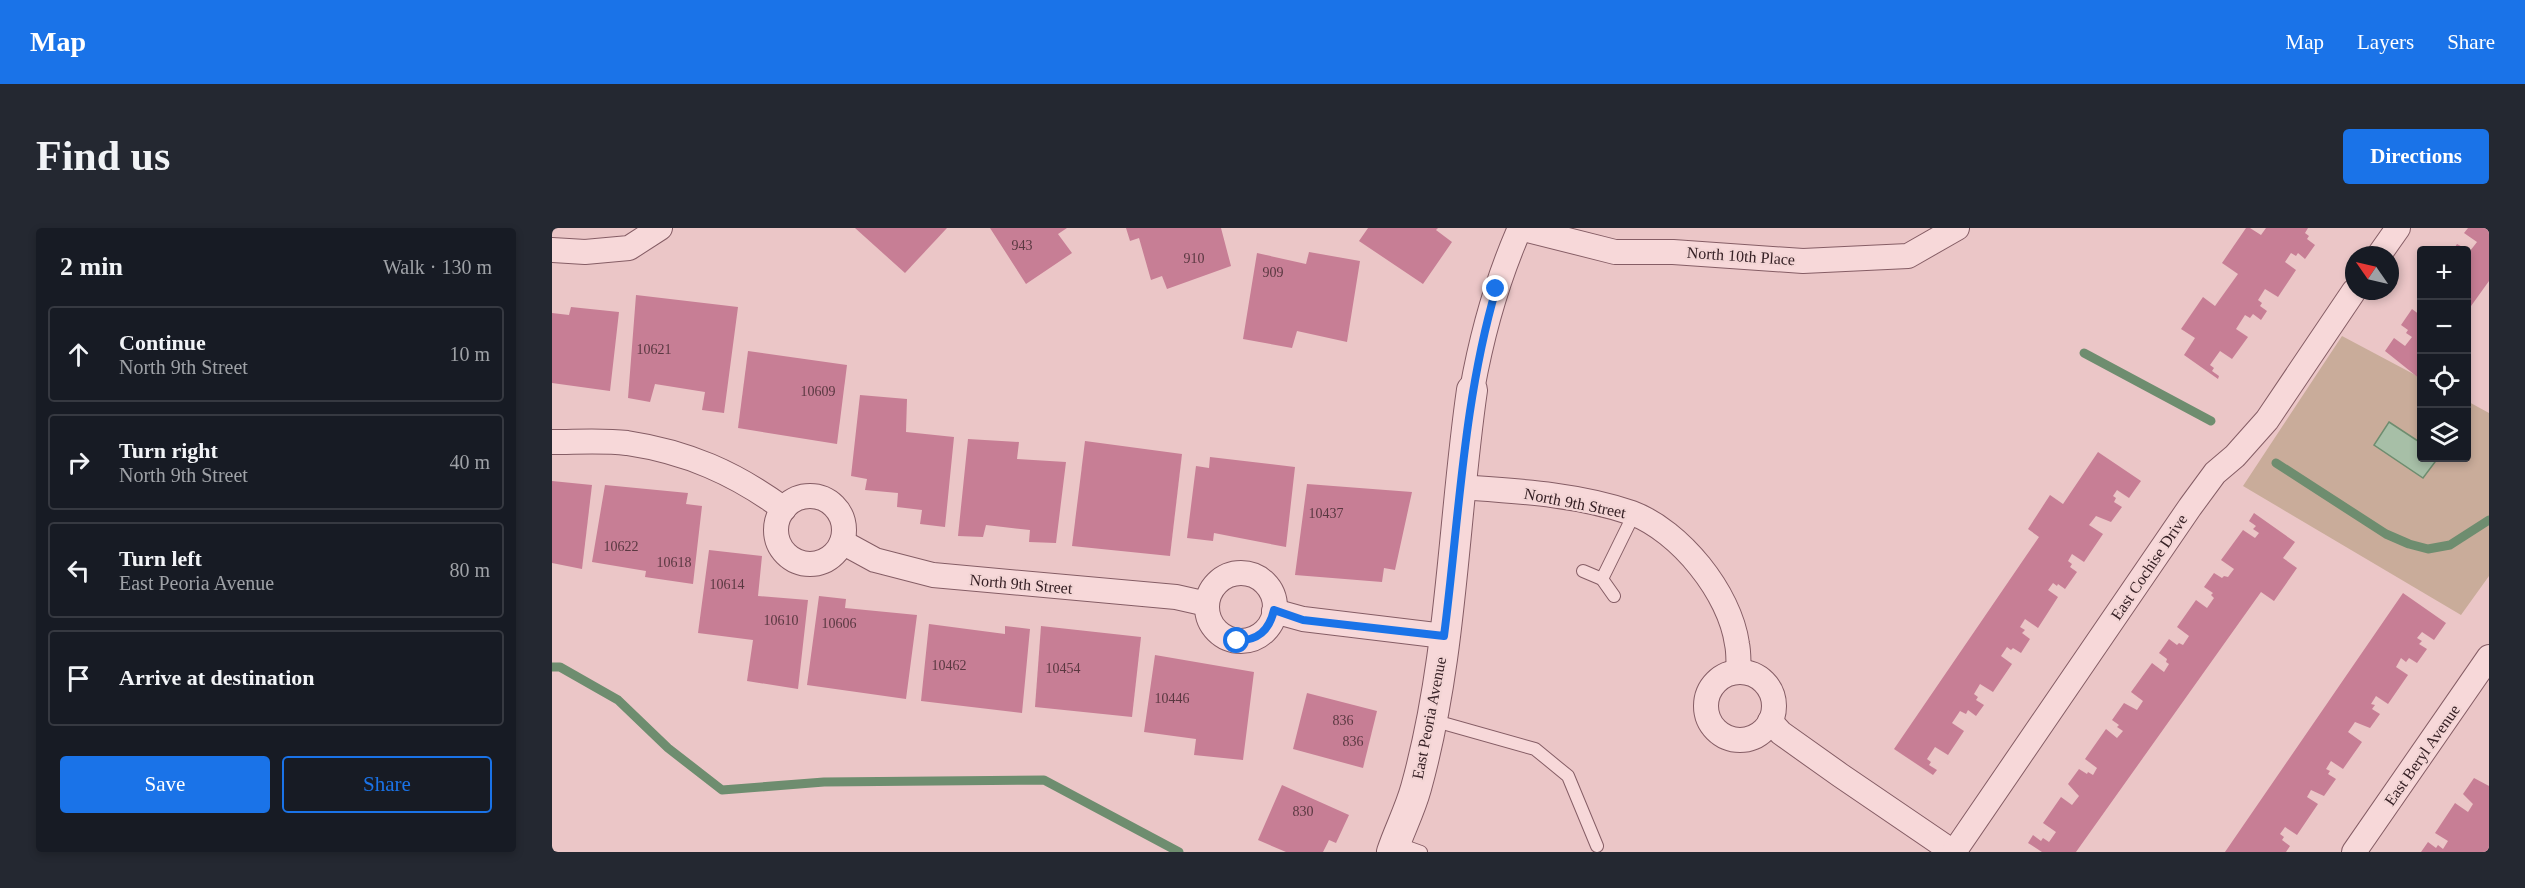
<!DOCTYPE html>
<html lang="en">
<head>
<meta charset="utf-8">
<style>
	:root { --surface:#171b24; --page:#242831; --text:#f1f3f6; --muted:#9ea1a6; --line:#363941; --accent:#1a73e8 }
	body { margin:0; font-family:Georgia,serif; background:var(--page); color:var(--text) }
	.controls { position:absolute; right:18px; top:18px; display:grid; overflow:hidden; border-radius:6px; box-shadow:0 3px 9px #0003 }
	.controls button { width:54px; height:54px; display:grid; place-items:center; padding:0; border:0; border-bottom:2px solid var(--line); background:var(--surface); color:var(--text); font:30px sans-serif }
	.compass { position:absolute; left:1793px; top:18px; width:54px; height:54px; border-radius:50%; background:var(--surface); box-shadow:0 3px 9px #0003; rotate:304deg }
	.stop { position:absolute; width:18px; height:18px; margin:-14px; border:4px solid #1a73e8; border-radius:50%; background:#fff }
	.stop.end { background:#1a73e8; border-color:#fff; box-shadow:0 2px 6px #0008 }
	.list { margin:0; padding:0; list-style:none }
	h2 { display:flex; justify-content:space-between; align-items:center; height:78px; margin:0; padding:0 24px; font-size:26px }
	h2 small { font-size:20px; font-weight:400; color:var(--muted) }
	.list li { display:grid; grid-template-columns:39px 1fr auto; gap:18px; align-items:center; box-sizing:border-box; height:96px; margin:0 12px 12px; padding:0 12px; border:2px solid var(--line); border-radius:6px }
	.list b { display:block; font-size:22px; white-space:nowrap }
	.list p { margin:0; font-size:20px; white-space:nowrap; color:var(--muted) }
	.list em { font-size:20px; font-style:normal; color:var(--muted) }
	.actions { display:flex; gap:12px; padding:18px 24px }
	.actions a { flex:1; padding:14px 0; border:2px solid var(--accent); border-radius:6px; text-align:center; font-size:21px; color:var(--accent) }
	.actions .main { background:var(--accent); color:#fff }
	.icon { flex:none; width:33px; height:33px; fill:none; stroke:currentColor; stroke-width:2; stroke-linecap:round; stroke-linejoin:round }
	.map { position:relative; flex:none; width:1937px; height:624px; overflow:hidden; border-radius:6px }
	header { display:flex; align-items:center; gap:36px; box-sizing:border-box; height:84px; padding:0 30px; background:var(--accent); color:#fff }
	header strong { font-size:28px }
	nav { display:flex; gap:33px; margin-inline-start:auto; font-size:21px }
	.intro { display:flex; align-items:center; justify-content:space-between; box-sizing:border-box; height:144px; padding:0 36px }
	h1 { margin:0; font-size:42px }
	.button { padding:15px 27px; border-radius:6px; background:var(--accent); color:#fff; font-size:21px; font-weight:700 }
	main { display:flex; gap:36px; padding:0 36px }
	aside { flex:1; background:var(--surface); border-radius:6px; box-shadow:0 3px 9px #0003 }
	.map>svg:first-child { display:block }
	.green { fill:#c9ac9a }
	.water { fill:#a7bfa7; stroke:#6e8d6f; stroke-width:1.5 }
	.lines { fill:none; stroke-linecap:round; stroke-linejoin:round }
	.stream { stroke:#6e8d6f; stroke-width:9 }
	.building { fill:#c77e95 }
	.service-casing { stroke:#855d65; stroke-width:14 }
	.minor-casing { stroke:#855d65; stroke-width:26 }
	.tertiary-casing { stroke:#855d65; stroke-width:32 }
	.service { stroke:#f7d8d9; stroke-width:12 }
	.minor { stroke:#f7d8d9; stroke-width:24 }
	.tertiary { stroke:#f7d8d9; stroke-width:30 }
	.route { stroke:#1a73e8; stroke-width:8 }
	.labels { text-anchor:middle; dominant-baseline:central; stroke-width:4.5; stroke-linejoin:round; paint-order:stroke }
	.number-label { font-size:14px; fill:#5a3841 }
	.street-label { font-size:16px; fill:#362025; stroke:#f3d5d5 }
</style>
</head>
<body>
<header>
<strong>Map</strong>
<nav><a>Map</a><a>Layers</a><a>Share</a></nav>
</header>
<div class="intro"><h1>Find us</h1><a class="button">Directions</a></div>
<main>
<aside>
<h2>2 min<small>Walk · 130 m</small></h2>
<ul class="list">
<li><svg class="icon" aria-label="ahead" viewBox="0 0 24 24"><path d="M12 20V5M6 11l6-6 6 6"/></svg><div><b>Continue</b><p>North 9th Street</p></div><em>10 m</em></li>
<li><svg class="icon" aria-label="right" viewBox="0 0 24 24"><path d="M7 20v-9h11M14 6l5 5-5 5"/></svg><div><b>Turn right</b><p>North 9th Street</p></div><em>40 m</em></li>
<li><svg class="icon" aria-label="left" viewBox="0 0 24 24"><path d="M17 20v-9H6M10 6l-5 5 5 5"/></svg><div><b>Turn left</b><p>East Peoria Avenue</p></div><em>80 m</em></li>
<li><svg class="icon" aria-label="arrive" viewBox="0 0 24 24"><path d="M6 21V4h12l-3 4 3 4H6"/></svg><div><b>Arrive at destination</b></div></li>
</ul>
<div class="actions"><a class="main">Save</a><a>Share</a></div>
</aside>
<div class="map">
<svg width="1937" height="624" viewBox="0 0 1937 624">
	<rect width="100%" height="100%" fill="#ebc6c7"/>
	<polygon class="green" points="1790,108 1869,150 1870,230 1914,230 1915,173 1937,185 1937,348 1909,387 1691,258"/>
	<polygon class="water" points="1837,194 1869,215 1870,230 1886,230 1871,250 1822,217"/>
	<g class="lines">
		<g class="stream">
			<polyline points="1532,125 1659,193"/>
			<polyline points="1724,235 1834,306 1857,316 1876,321 1898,317 1937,292"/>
			<polyline points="0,439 8,439 66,472 116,520 170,562 272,554 492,552 627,624"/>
		</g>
	</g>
	<g class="building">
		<polygon points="303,0 395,0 353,45"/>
		<polygon points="438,0 515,0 506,6 520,25 474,56"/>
		<polygon points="574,0 669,0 679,38 615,61 610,48 599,52 587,10 578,13"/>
		<polygon points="816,0 886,0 884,2 900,14 871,56 807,13"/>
		<polygon points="1694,0 1698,0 1709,7 1714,0 1756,0 1753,5 1757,8 1755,11 1763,17 1753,31 1746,25 1744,28 1739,25 1733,34 1744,42 1726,69 1713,61 1706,72 1710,75 1708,78 1715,83 1709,92 1701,86 1698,90 1693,87 1684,101 1696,109 1680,131 1668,123 1658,137 1662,140 1660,143 1667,148 1666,151 1632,127 1643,110 1629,101 1651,69 1663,78 1686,46 1670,35"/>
		<polygon points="1916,0 1937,0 1937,53 1914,85 1914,22 1901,22 1905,16 1918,23 1925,14 1912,5"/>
		<polygon points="757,24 808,33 795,114 745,103 740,120 691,111 705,25 754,36"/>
		<polygon points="84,67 186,79 172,185 150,182 153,164 103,156 98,174 76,170"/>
		<polygon points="19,79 67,84 58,163 0,155 0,85 17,87"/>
		<polygon points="1860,81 1868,87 1870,85 1868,151 1833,123 1842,110 1853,118 1860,109 1854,105 1856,102 1849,97"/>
		<polygon points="196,123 295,137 285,216 186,200"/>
		<polygon points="308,167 355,171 354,204 402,209 393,299 368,296 370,282 345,279 346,265 313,262 315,251 299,248"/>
		<polygon points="416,211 467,214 465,231 514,234 504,315 477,314 478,302 434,297 431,309 406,308"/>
		<polygon points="533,213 630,226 618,328 520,318"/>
		<polygon points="1546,224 1589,253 1577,270 1565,262 1561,268 1564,270 1562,274 1570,279 1559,294 1544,288 1537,297 1551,306 1532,334 1520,326 1516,333 1520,336 1518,339 1525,344 1513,361 1506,356 1505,358 1501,355 1496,362 1506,369 1486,400 1473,391 1468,399 1473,402 1470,405 1478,411 1469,425 1461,420 1459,422 1455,419 1449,428 1460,436 1441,464 1428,456 1422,466 1426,469 1424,472 1432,477 1424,488 1416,482 1414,486 1408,483 1400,495 1412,503 1396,527 1383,519 1375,531 1379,534 1377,537 1385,542 1381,547 1342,521 1487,309 1476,301 1498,267 1511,276"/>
		<polygon points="658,229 743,239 734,319 662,305 661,313 635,310 644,238 657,240"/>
		<polygon points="0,253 40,257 30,341 0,335"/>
		<polygon points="755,256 860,264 843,342 832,340 830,354 743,347"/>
		<polygon points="53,257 136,265 134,276 150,278 141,356 93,349 94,343 40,334"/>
		<polygon points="1702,285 1743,314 1731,330 1745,340 1722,373 1709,364 1524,624 1490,624 1476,615 1481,607 1489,613 1491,610 1497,614 1504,604 1491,595 1509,569 1520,577 1527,568 1516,556 1527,541 1535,546 1536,544 1541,547 1545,540 1533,531 1554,501 1565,510 1571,503 1565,499 1567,497 1560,492 1572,475 1585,482 1591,473 1579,464 1600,435 1612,444 1617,436 1614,434 1615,431 1607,425 1617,411 1625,417 1627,415 1631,417 1637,408 1625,399 1644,372 1655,380 1662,370 1659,367 1661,365 1652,359 1662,345 1670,350 1672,348 1676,349 1682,341 1669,332 1691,302 1703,310 1707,305 1701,301 1704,298 1697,293"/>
		<polygon points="157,322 210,328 206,368 256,372 246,461 195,453 201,412 146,405"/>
		<polygon points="1851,365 1894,395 1882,412 1870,404 1865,410 1870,413 1867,416 1875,421 1865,435 1857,430 1854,434 1849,430 1844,439 1856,447 1836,476 1824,468 1819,476 1823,477 1820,481 1828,486 1818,500 1803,494 1796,504 1810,514 1791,541 1779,533 1774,541 1778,543 1776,546 1784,551 1772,568 1759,562 1755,569 1766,576 1745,607 1733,599 1728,606 1732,609 1730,612 1738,618 1734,624 1673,624"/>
		<polygon points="267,368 294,371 293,380 365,387 354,471 255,457"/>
		<polygon points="377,396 453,406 453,398 478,401 470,485 369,473"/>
		<polygon points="489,398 589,409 580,489 483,479"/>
		<polygon points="603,427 702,444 691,532 642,527 644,511 592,504"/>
		<polygon points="755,465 825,483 811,540 741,521"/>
		<polygon points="1922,550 1937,558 1937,624 1869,624 1876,614 1884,620 1886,617 1891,621 1896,613 1883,605 1903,575 1916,584 1921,576 1911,566"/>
		<polygon points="730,557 797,587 784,615 777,612 771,624 734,624 706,612"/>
	</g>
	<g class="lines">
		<defs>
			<g id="service">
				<polyline points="1031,343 1050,351"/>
				<polyline points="1062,368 1050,351 1082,286"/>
				<polyline points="880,492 983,521 1016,548 1045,618"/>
				<polyline points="844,615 869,624"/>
			</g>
			<g id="minor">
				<polyline points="968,0 1063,24 1121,24 1251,33 1356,28 1405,0"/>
				<polyline points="0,22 33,24 77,20 108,0"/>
				<polyline points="1827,27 1846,0"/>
				<path d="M920 162C930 106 945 52 968 0"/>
				<path d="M0 214C24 214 51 212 75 215 135 224 183 245 232 281"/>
				<path d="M908 259C964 263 1026 266 1080 285 1128 303 1178 365 1185 416 1187 425 1186 435 1187 444"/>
				<circle cx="258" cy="302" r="34"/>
				<polyline points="290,314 323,332 381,347 624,369 655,376"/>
				<circle cx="689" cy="379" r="34"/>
				<polyline points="722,383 751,391 892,408"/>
				<circle cx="1188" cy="478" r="34"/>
				<polyline points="1218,493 1229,505 1288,547 1401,624"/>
				<polyline points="1402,624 1638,279 1663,245 1683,228 1715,192 1802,63"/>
				<polyline points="1802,624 1937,429"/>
			</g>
			<path id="tertiary" d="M840 624C847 603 858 582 864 560 900 431 901 294 920 162"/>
		</defs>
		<use href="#service" class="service-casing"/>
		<use href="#minor" class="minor-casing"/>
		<use href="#tertiary" class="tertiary-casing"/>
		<use href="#service" class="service"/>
		<use href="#minor" class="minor"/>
		<use href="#tertiary" class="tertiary"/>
	</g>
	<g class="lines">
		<path class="route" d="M685 413C706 412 717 403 722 382L751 392 892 408C907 292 911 174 944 61"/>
	</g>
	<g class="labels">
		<g class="number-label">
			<text x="470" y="17">943</text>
			<text x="642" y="30">910</text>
			<text x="721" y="44">909</text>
			<text x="102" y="121">10621</text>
			<text x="266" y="163">10609</text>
			<text x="774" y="285">10437</text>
			<text x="69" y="318">10622</text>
			<text x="122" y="334">10618</text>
			<text x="175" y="356">10614</text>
			<text x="229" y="392">10610</text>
			<text x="287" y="395">10606</text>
			<text x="397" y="437">10462</text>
			<text x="511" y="440">10454</text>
			<text x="620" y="470">10446</text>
			<text x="791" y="492">836</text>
			<text x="801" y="513">836</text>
			<text x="751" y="583">830</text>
		</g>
		<g class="street-label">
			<text transform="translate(1189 28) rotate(4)">North 10th Place</text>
			<text transform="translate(1023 275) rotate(11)">North 9th Street</text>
			<text transform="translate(1597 339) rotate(-56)">East Cochise Drive</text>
			<text transform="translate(469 356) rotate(5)">North 9th Street</text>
			<text transform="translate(877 490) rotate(-79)">East Peoria Avenue</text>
			<text transform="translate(1870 527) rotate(-55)">East Beryl Avenue</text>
		</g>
	</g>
</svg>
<div class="controls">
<button>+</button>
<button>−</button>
<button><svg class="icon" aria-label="locate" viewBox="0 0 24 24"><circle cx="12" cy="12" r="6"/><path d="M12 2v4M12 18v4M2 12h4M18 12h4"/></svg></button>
<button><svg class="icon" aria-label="layers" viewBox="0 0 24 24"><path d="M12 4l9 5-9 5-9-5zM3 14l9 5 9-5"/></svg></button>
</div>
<svg class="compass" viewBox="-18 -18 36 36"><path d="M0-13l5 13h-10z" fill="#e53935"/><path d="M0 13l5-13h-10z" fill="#9ea1a6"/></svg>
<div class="stop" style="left:685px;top:413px"></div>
<div class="stop end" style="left:944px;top:61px"></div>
</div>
</main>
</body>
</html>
